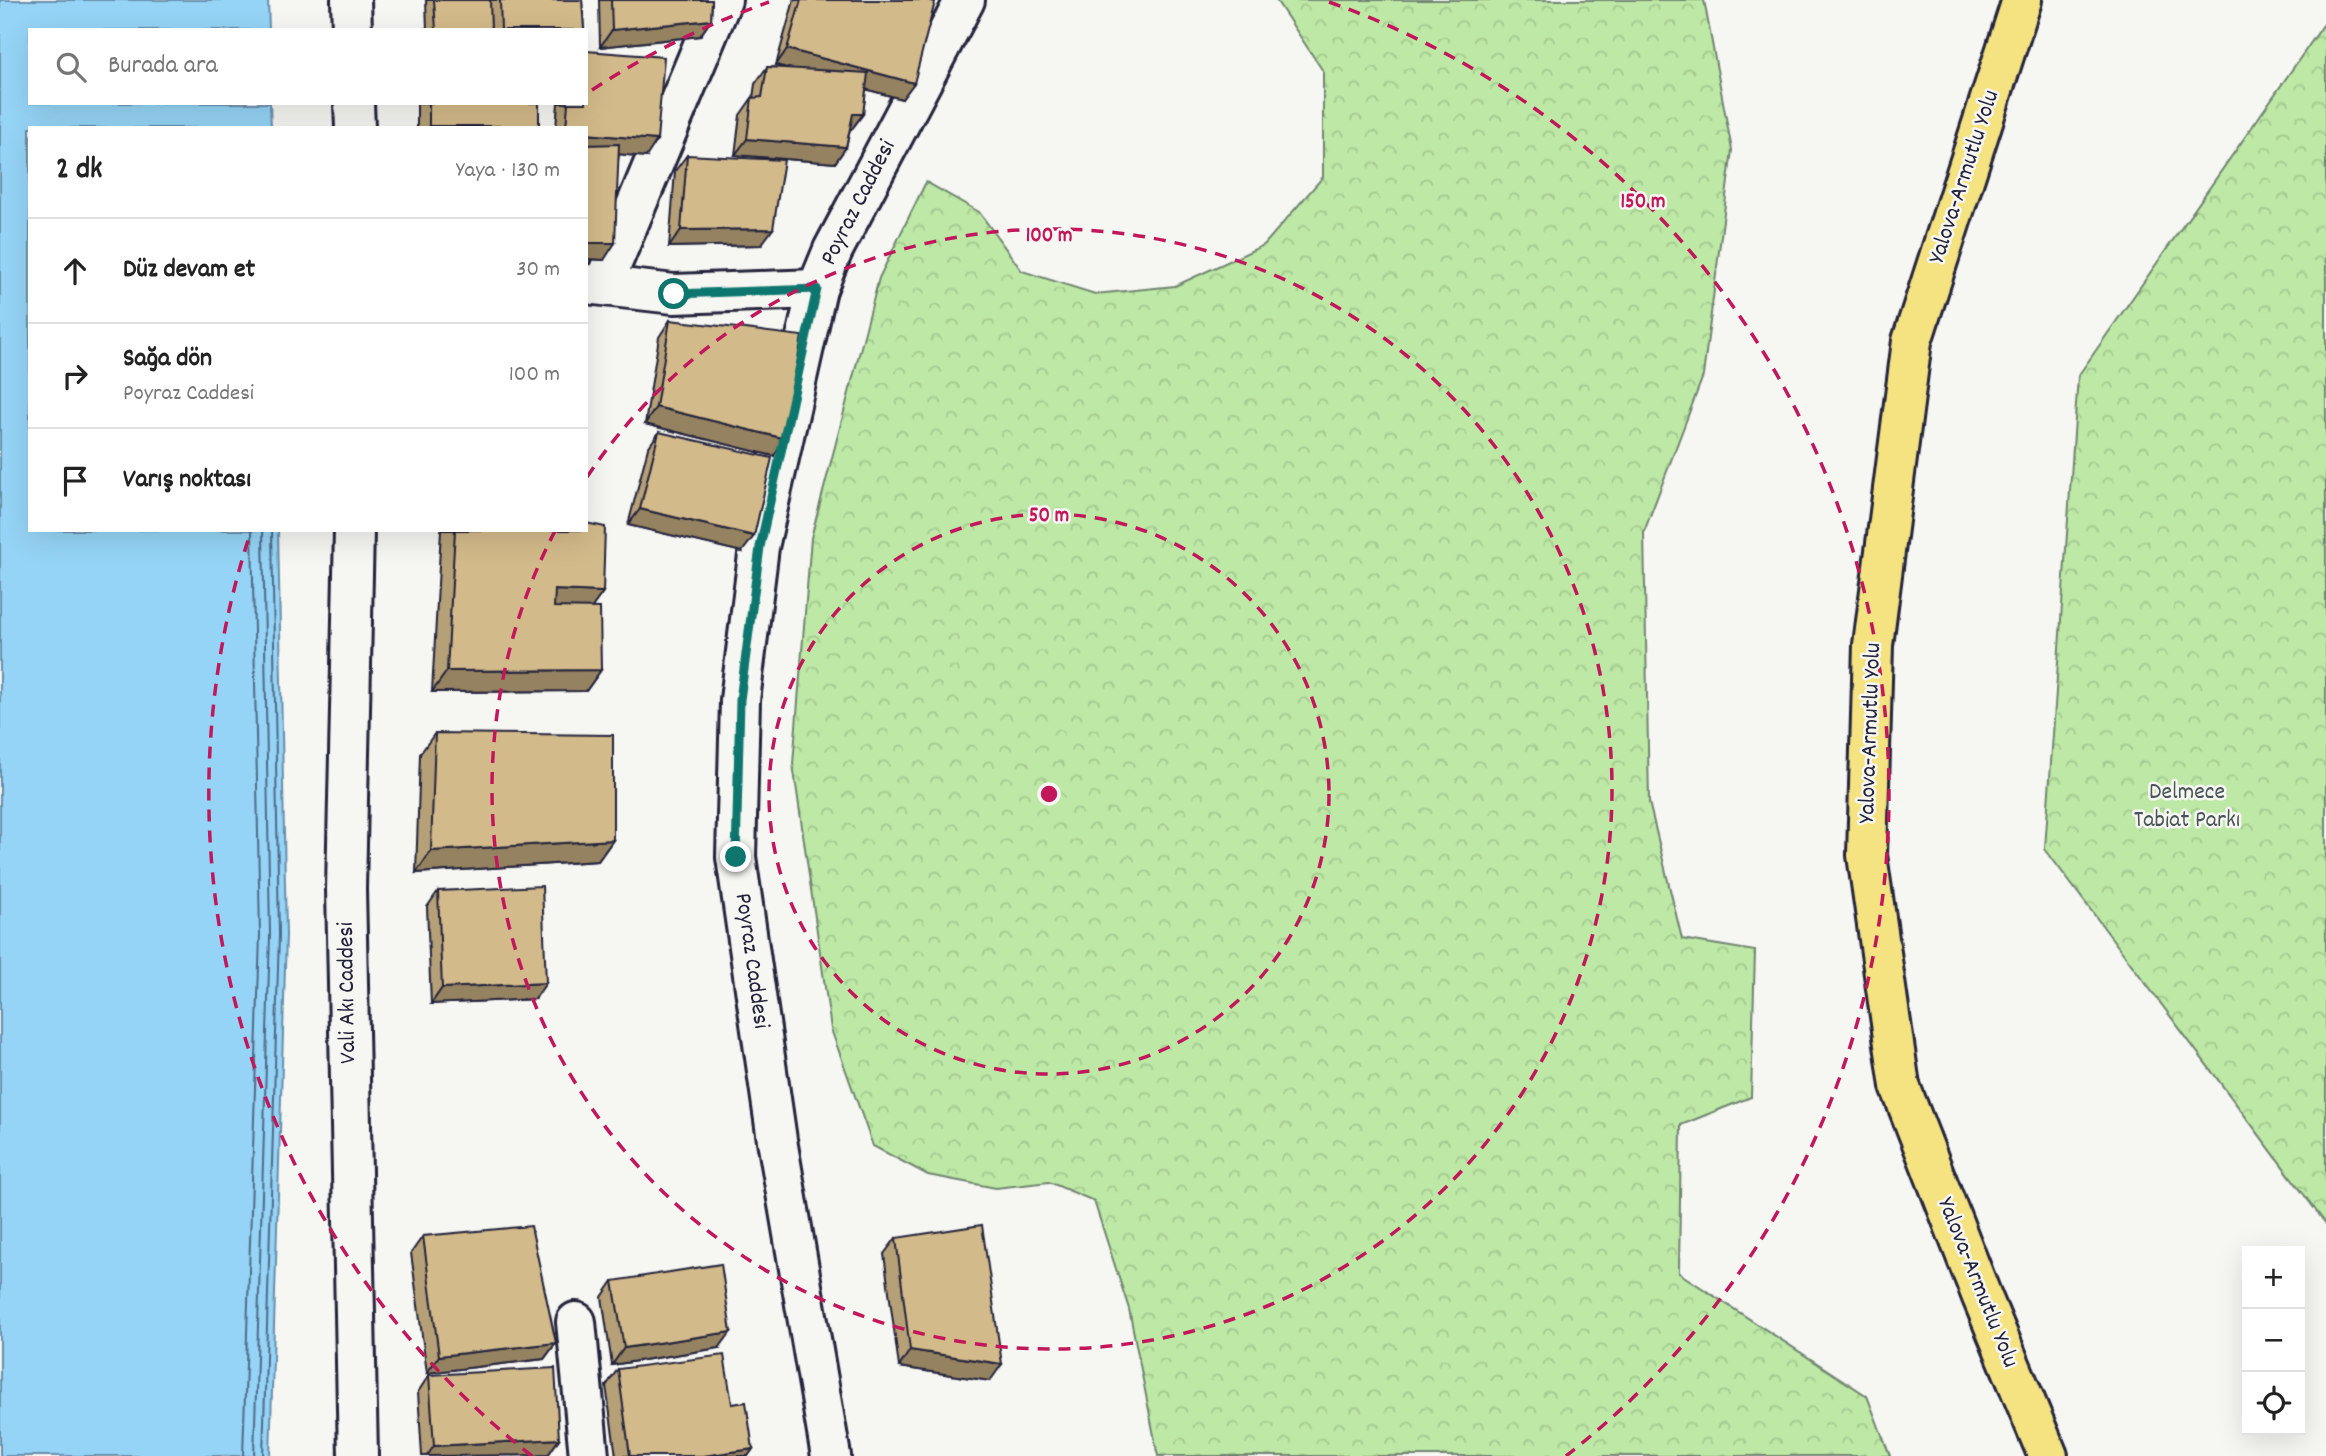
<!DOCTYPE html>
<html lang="tr">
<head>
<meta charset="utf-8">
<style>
	:root { --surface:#fff; --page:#f6f6f6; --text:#222; --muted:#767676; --line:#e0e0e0 }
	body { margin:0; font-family:Dekko,sans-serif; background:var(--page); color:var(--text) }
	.controls { position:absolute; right:21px; bottom:21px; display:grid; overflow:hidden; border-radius:0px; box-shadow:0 7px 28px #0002 }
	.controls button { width:63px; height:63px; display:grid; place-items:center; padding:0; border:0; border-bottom:2px solid var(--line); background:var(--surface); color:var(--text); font:35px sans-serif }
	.stop { position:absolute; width:21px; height:21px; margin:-16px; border:5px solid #0f766e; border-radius:50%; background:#fff }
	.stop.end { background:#0f766e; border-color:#fff; box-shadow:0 2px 7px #0008 }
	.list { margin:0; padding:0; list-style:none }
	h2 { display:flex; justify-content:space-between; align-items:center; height:91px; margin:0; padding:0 28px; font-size:30px }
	h2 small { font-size:23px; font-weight:400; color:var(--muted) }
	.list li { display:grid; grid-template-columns:46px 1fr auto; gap:21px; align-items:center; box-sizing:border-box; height:105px; padding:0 28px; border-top:2px solid var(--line) }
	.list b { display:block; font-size:26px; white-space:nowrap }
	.list p { margin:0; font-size:23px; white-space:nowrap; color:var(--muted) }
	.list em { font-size:23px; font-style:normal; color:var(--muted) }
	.icon { flex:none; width:38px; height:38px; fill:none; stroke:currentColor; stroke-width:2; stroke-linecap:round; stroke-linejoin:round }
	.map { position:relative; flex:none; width:2326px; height:1456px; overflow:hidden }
	.search { position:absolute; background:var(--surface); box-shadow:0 7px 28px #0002; left:28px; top:28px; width:560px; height:77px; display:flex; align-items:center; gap:18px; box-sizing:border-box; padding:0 24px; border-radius:0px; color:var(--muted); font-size:26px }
	.panel { position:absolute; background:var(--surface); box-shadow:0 7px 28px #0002; left:28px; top:126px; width:560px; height:406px; border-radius:0px }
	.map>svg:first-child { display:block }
	.forest { fill:url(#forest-crowns); stroke:#708570; stroke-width:2 }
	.water { fill:#95d4f6; stroke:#678dab; stroke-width:2 }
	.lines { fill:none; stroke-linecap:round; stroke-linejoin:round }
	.shore { stroke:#506986; stroke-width:2 }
	.minor-casing { stroke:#22223b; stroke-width:44 }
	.major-casing { stroke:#22223b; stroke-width:44 }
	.minor { stroke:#f6f6f2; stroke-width:38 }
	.major { stroke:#f5e382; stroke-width:38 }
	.wall { fill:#b5a077; stroke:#22223b; stroke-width:2 }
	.shaded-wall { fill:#948261; stroke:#22223b; stroke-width:2 }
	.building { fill:#d3ba8a; stroke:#22223b; stroke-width:2 }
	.route { stroke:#0f766e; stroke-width:9 }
	.ring { fill:none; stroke:#c2185b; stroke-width:3.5; stroke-dasharray:12 9 }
	.labels { text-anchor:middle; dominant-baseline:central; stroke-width:5; stroke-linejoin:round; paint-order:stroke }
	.street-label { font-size:24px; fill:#22223b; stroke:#f6f6f2 }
	.park-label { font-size:24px; fill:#495456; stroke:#f6f6f2 }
	.centre { fill:#c2185b; stroke:#f6f6f2; stroke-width:3.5 }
	.ring-label { font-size:21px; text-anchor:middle; font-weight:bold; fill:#c2185b; stroke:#f6f6f2; stroke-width:5; stroke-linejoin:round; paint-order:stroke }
</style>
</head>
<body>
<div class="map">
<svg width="2326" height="1456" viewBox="0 0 2326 1456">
	<defs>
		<pattern id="forest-crowns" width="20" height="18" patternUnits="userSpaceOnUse" patternTransform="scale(1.75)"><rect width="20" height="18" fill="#bde8a5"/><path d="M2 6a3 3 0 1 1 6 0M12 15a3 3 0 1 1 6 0" fill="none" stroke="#a2c78f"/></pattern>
	</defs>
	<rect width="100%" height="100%" fill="#f6f6f2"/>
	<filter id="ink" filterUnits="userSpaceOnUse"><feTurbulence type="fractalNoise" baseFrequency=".0143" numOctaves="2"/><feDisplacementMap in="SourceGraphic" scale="14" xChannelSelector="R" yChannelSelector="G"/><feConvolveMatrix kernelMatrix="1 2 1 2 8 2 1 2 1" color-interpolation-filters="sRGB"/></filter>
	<g filter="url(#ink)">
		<g class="forest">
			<polygon points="1276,0 1704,0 1732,150 1703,376 1644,532 1649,802 1682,939 1755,951 1751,1097 1681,1125 1679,1273 1867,1396 1890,1456 1158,1456 1129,1309 1094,1201 1049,1182 996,1188 928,1175 873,1146 831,1029 793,764 811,538 879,278 926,182 979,212 1022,271 1095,294 1175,286 1264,245 1323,177 1323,71"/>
			<polygon points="2326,21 2326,1224 2045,849 2078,376"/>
		</g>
		<polygon class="water" points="0,0 268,0 269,30 30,30 30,103 270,103 271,128 30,128 30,530 278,530 286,935 270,1456 0,1456"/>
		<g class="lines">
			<g class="shore">
				<polyline points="243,1456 260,935 252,530"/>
				<polyline points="254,1456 270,935 263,530"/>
				<polyline points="263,1456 279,935 272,530"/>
			</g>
			<defs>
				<g id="minor">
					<polyline points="351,0 352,30"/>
					<polyline points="354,103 355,128"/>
					<polyline points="586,284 674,294 817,289"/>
					<polyline points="603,285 722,0"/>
					<polyline points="354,530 346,889 358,1456"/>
					<polyline points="576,1322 589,1456"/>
					<polyline points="831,1456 777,1140 736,857 740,700 759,547 817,289 833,250 965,0"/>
				</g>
				<polyline id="major" points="2022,0 1912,341 1873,645 1867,855 1900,1086 1982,1297 2048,1456"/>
			</defs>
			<use href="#minor" class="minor-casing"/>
			<use href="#major" class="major-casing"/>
			<use href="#minor" class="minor"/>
			<use href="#major" class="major"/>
		</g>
		<g class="wall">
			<polygon points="426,0 582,0 584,30 427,30"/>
			<polygon points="599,0 712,0 711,20 700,36 600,47"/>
			<polygon points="794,0 928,0 902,99 866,89 863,114 851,130 850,130 846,147 835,163 735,155 740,115 752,98 753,98 755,84 767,67 787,68 776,65"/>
			<polygon points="417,103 539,103 539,126 538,128 417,128"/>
			<polygon points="558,103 586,103 646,157 619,154 604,260 586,259 586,128 556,128"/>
			<polygon points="687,155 761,245 669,247 675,171"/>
			<polygon points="670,320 774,456 645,424 659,337"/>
			<polygon points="659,432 742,552 628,525 648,448"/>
			<polygon points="441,530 586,530 603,592 591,608 601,670 586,691 432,692"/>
			<polygon points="435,733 613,840 598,861 416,873 420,754"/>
			<polygon points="438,891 535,999 431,1004 427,907"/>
			<polygon points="423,1236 556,1343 544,1359 427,1373 411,1253"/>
			<polygon points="896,1238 990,1381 899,1367 884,1254"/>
			<polygon points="613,1281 719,1348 612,1365 602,1297"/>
			<polygon points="618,1369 732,1404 753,1449 748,1456 616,1456 606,1386"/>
			<polygon points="429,1375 559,1439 548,1455 422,1456 418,1392"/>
		</g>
		<g class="shaded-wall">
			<polygon points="711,20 700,36 600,47 612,30"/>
			<polygon points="787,49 914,83 902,99 776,65"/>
			<polygon points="853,114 863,114 851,130 841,130"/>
			<polygon points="429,126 539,126 538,128 428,128"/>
			<polygon points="586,134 657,140 646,157 586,151"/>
			<polygon points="747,139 846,147 835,163 735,155"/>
			<polygon points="773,229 761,245 669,247 681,230"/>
			<polygon points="586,243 615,243 604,260 586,259"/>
			<polygon points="656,407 786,439 774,456 645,424"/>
			<polygon points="640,509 754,536 742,552 628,525"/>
			<polygon points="555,590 603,592 588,613 540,611"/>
			<polygon points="601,670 586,691 432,692 447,671"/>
			<polygon points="613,840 598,861 416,873 431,851"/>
			<polygon points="546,983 535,999 431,1004 442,988"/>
			<polygon points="731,1332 719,1348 612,1365 624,1348"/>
			<polygon points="556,1343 544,1359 427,1373 439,1356"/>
			<polygon points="910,1350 1002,1364 990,1381 899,1367"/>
			<polygon points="559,1439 548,1455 427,1456 434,1446"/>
			<polygon points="753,1449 748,1456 703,1456"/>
		</g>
		<g class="building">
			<polygon points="434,0 490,0 491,30 436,30"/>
			<polygon points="500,0 582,0 584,30 501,30"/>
			<polygon points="611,0 712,0 711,20 612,30"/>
			<polygon points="801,0 928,0 935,2 914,83 787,49"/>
			<polygon points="586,51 664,57 657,140 586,134 586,128 566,128 568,103 586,103"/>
			<polygon points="767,67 868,73 863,114 853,114 846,147 747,139 752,98 762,97"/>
			<rect x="429" y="103" width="110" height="23"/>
			<polygon points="619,144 615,243 586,243 586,145"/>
			<polygon points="687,155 784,160 773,229 681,230"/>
			<polygon points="670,320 802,336 786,439 656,407"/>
			<polygon points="659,432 772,458 754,536 640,509"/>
			<polygon points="586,523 605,527 603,592 555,590 554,607 600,608 601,670 447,671 455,530 586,530"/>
			<polygon points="435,733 613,735 613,840 431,851"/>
			<polygon points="542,886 546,983 442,988 438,891"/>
			<polygon points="982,1225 1002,1364 910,1350 896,1238"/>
			<polygon points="531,1226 556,1343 439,1356 423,1236"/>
			<polygon points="721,1264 731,1332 624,1348 613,1281"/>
			<polygon points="724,1355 732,1404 746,1402 753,1449 703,1456 630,1456 618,1369"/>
			<polygon points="555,1368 559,1439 434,1446 429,1375"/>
		</g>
	</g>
	<g class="lines" filter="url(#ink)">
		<polyline class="route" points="674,294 817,289 760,547 740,700 736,857"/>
	</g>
	<g class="ring">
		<circle cx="1049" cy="794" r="280"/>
		<path d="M587 477A560 560 0 1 1 555 531"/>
		<path d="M532 1456A840 840 0 0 1 250 534M592 90A840 840 0 0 1 769 2M1329 2A840 840 0 0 1 1566 1456"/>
	</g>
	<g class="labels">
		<g class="street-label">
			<text transform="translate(1965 177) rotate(-72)">Yalova-Armutlu Yolu</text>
			<text transform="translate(859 203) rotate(-63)">Poyraz Caddesi</text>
			<text transform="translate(1871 733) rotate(-88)">Yalova-Armutlu Yolu</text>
			<text transform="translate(751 961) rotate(82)">Poyraz Caddesi</text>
			<text transform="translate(348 993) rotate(-91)">Vali Akı Caddesi</text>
			<text transform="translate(1977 1283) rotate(68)">Yalova-Armutlu Yolu</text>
		</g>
		<g class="park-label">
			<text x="2187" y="793">Delmece<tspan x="2187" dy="28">Tabiat Parkı</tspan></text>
		</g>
	</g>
	<circle cx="1049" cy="794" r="10" class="centre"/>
	<g class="ring-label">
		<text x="1643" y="207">150 m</text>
		<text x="1049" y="241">100 m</text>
		<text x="1049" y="521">50 m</text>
	</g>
</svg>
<div class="controls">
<button>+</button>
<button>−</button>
<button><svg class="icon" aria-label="locate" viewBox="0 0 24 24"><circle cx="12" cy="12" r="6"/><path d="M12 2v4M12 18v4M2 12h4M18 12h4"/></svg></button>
</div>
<div class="stop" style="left:674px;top:294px"></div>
<div class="stop end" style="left:736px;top:857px"></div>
<div class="search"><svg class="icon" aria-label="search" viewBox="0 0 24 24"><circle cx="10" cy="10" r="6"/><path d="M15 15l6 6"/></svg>Burada ara</div>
<section class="panel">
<h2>2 dk<small>Yaya · 130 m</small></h2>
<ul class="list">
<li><svg class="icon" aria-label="ahead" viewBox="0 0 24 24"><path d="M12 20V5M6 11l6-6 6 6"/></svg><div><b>Düz devam et</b></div><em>30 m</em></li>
<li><svg class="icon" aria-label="right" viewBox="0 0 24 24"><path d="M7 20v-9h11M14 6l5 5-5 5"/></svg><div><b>Sağa dön</b><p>Poyraz Caddesi</p></div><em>100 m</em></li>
<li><svg class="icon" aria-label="arrive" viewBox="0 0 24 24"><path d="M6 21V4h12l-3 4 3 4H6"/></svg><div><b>Varış noktası</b></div></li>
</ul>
</section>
</div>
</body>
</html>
